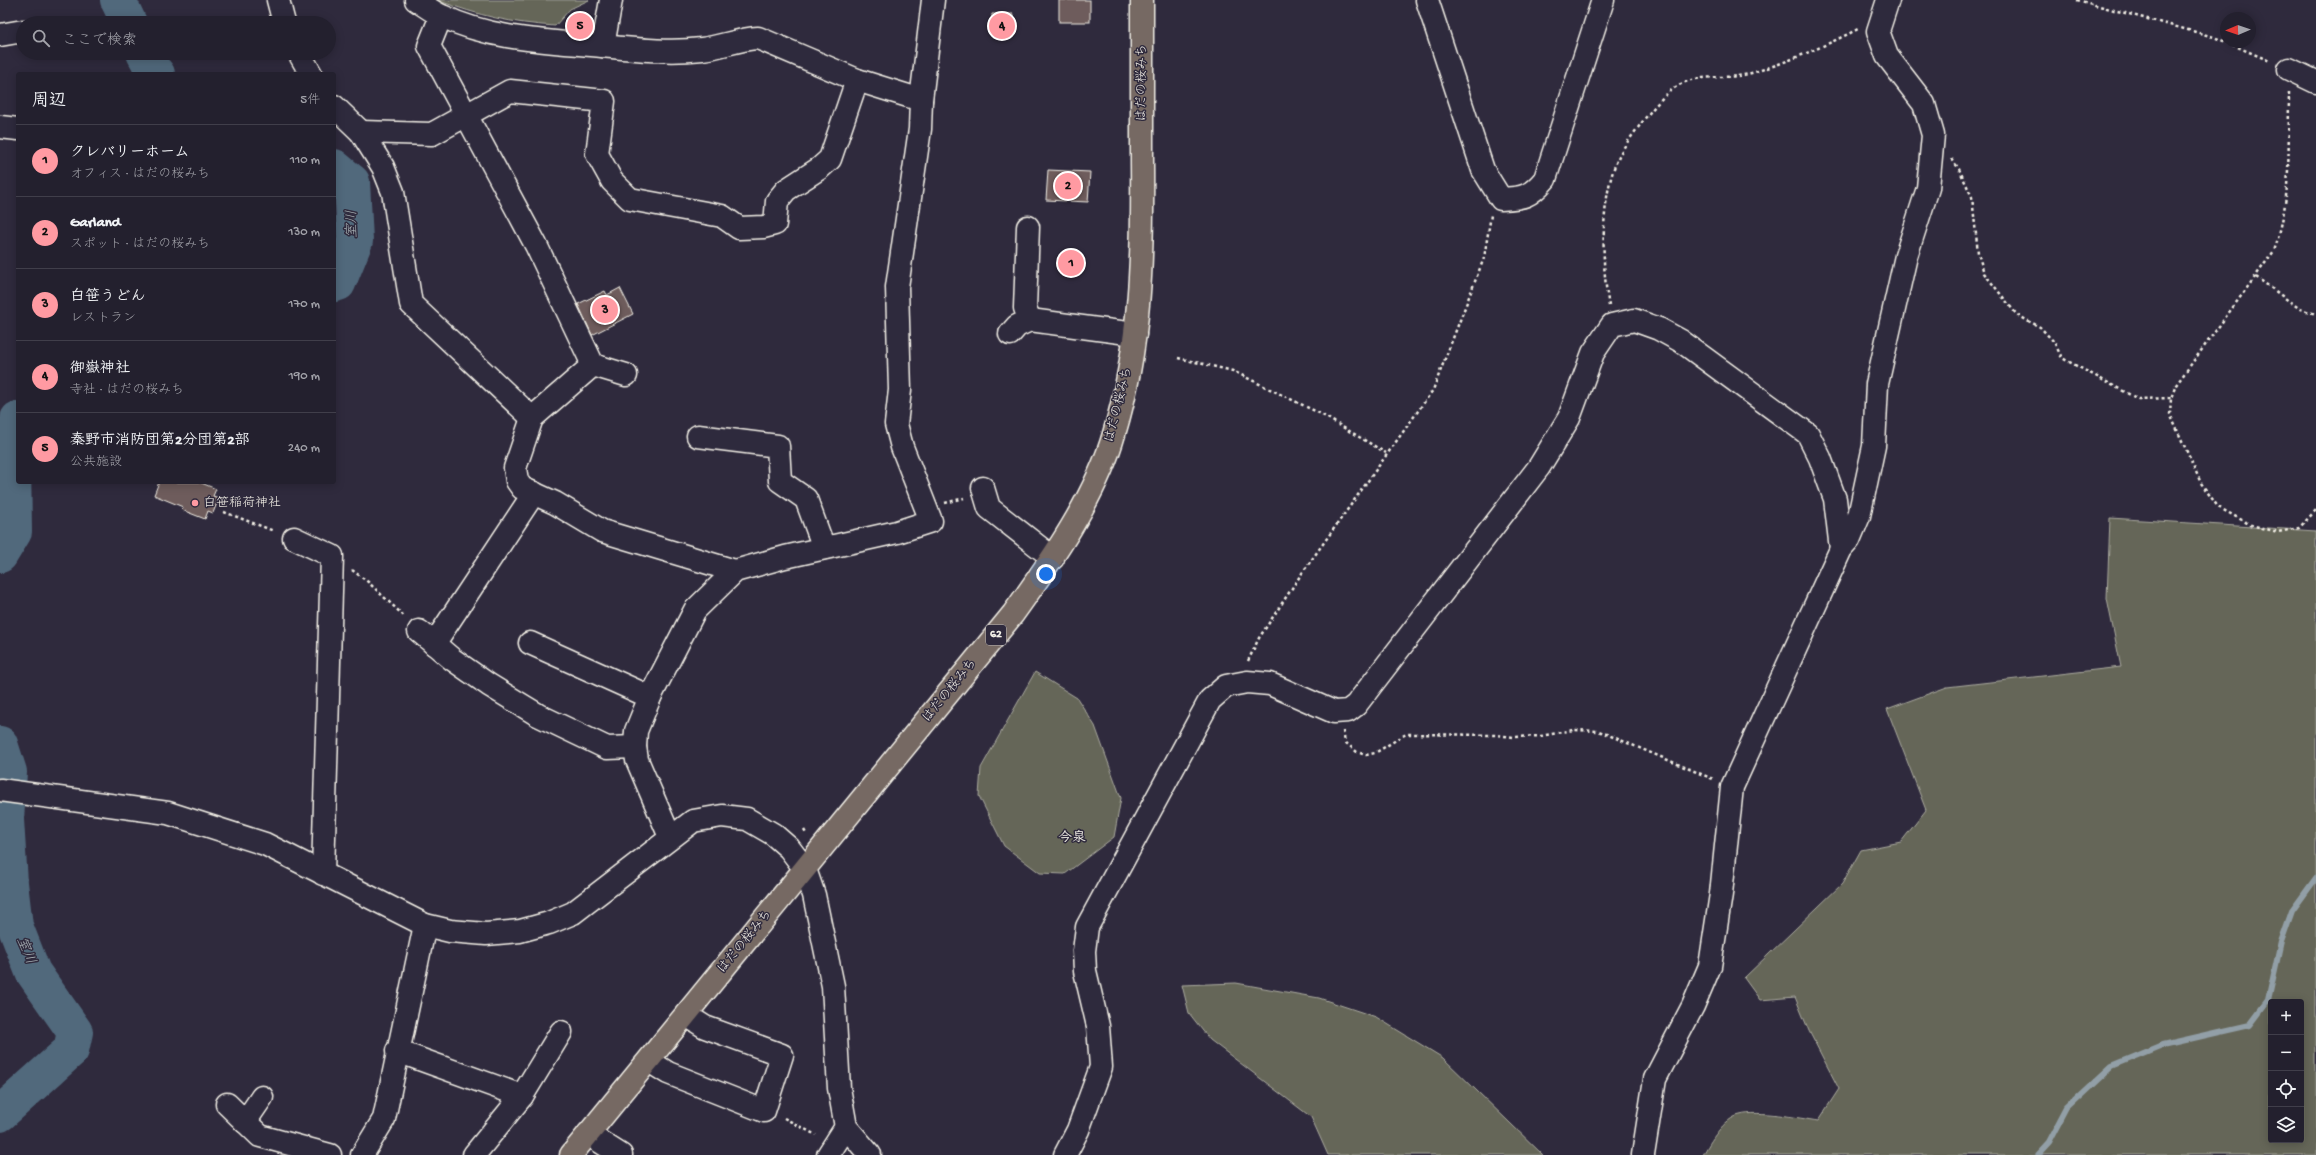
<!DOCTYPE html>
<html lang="ja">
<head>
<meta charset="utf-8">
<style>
	:root { --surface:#23202e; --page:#2f2d3a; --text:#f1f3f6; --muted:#a3a3aa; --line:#403e4a; --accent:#ff9aa2 }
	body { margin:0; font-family:"Gochi Hand","Klee One",sans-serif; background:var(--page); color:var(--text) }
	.controls { position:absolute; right:12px; bottom:12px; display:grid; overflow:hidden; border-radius:4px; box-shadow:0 2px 10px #0003 }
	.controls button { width:36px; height:36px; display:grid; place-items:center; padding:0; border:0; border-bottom:1px solid var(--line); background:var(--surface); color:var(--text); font:20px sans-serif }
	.compass { position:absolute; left:2220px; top:12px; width:36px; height:36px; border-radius:50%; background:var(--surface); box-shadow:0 2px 10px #0003; rotate:268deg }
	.you { position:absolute; left:1046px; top:574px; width:14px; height:14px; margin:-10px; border:3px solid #fff; border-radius:50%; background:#1a73e8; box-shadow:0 0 0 6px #1a73e833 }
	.badge { display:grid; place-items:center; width:26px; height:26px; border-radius:50%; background:var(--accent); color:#111; font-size:13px; font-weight:700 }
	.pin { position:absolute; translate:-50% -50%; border:2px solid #fff; box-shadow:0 1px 4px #0006 }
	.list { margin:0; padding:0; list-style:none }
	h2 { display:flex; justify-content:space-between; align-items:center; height:52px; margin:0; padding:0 16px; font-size:17px }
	h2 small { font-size:13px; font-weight:400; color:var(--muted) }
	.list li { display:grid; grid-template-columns:26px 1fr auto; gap:12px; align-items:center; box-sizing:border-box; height:72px; padding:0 16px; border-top:1px solid var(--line) }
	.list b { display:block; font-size:15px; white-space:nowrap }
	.list p { margin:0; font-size:13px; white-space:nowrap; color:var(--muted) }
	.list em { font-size:13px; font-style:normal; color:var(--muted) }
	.icon { flex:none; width:22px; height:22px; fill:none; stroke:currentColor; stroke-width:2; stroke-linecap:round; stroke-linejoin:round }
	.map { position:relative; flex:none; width:2316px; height:1155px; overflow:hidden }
	.search { position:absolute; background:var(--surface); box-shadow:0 2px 10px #0003; left:16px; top:16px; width:320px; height:44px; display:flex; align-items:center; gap:10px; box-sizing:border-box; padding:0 14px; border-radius:22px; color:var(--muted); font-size:15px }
	.panel { position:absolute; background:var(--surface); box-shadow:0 2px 10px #0003; left:16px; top:72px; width:320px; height:412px; border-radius:4px }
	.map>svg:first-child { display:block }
	.green { fill:#656658; stroke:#acaca0; fill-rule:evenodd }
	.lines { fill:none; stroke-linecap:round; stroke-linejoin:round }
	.stream { stroke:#929fa7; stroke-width:6 }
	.river { stroke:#51697c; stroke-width:36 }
	.building { fill:#6e5c5b; stroke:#f4f1e8 }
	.minor-casing { stroke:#f4f1e8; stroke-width:25 }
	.major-casing { stroke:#f4f1e8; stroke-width:25 }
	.path { stroke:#f4f1e8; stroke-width:2.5; stroke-dasharray:3 3; stroke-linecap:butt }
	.minor { stroke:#2f2a3d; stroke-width:22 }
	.major { stroke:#766964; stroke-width:22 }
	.poi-dot { fill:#ff9aa2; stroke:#2f2a3d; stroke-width:1.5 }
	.labels { text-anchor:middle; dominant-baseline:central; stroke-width:3; stroke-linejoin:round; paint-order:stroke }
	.shield { fill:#2f2a3d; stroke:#b9b5b5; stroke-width:1 }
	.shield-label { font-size:12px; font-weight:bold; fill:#f4f1e8 }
	.street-label { font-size:13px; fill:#f4f1e8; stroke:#2f2a3d }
	.poi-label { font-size:13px; fill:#f4f1e8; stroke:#2f2a3d; text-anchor:start }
	.water-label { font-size:14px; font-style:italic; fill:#abb4b7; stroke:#2f2a3d }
	.neighbourhood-label { font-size:14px; font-weight:bold; fill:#f4f1e8; stroke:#2f2a3d }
</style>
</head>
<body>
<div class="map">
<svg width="2316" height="1155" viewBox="0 0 2316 1155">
	<rect width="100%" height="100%" fill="#2f2a3d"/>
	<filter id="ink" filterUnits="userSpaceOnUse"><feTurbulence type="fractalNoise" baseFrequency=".025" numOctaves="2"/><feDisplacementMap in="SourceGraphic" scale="8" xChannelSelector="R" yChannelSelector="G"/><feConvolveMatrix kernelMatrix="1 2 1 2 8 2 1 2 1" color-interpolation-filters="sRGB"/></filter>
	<g filter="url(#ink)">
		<g class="green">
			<path d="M437 0H589L570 9 555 26C510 23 480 16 437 0Z"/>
			<path d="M2110 518 2316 531V1155H1703C1710 1142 1724 1118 1740 1115 1758 1110 1799 1118 1818 1121L1839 1089 1809 1031 1795 997 1760 1000 1744 978 1842 884 1861 850 1901 842 1926 810 1887 709 1947 687 2121 667 2107 599ZM2271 1002H2301V1140H2271Z"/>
			<polygon points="1035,672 1077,698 1095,726 1121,798 1114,837 1065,874 1040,873 1004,846 979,796 981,768"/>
			<polygon points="1236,983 1319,998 1376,1017 1443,1058 1543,1155 1328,1155 1311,1117 1210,1040 1189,1013 1182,985"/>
		</g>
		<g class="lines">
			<polyline class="stream" points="2038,1155 2049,1143 2068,1107 2112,1066 2163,1045 2250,1025 2268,1001 2281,942 2292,911 2316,878"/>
			<g class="river">
				<polyline points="118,0 129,23"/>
				<polyline points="144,53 153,70 157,74"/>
				<polyline points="334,167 352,182 355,241 338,283 334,284"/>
				<polyline points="0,555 14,532 13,459 18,419"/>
				<polyline points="0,744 9,772 6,820 10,883 15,926 33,972 75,1032 71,1050 0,1114"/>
			</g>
		</g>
		<g class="building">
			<rect x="1059" y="0" width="31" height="22"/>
			<polygon points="992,14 1013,14 1012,38 992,37"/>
			<polygon points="1048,170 1090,172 1088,202 1046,200"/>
			<polygon points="620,288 633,314 592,335 578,304 605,291 607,295"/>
			<polygon points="159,482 199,482 216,489 213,496 219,498 213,513 208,511 205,519 182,510 183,507 154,495"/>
		</g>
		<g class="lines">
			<defs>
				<g id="minor">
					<polyline points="278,0 284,23"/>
					<path d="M416 0C424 5 433 12 442 16 491 40 549 41 602 46 635 49 669 53 702 49 721 47 738 39 758 38L857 80 921 100"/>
					<path d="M1427 0 1483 170 1501 199C1523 198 1530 197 1545 179L1603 0"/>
					<polyline points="441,16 429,46 536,245 593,365 626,375"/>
					<polyline points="0,35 23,31"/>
					<polyline points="603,46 611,0"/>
					<polyline points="299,53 311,74"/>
					<polyline points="2289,69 2316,82"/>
					<polyline points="334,106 361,132 383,167 393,192 411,304 532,418"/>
					<polyline points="0,127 18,129"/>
					<polyline points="361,132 432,134 510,91 604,101 597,154 612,181 630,199 722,216 739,228 764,227 775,224 777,201 786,190 820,168 830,159 857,80"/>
					<polyline points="1028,227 1025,308 1030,320"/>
					<polyline points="1010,334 1017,326 1030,320 1135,334"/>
					<polyline points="593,365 532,418 515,468 517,481 522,488 555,503 602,531 735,571"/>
					<polyline points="698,436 778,446 780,481 806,499 824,548"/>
					<polyline points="983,488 989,508 1053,558"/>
					<polyline points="294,538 332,556 323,874"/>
					<polyline points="419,631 452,659 489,685 538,715 607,748 635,747"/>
					<polyline points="530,643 650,697"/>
					<polyline points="434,644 534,493"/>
					<polyline points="0,790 168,813 265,844 425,925 450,931 486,934 520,931 549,923 573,913 693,821 722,816 747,819 773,834 789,848 805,869 814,895 833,986 839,1088 846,1127 870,1155"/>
					<polyline points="670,837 637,760 635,747 636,731 650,697 695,610 735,571 785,557 897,532 931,521 902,447 896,424 900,390 897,287 920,129 921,100 933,0"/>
					<polyline points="397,1051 522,1096"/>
					<polyline points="649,1061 668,1073 764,1111 782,1055 705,1027 686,1015"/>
					<polyline points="227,1104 260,1136 330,1155"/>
					<polyline points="245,1122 262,1097"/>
					<polyline points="588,1134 621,1155"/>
					<polyline points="362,1155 384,1119 425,925"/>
					<polyline points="474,1155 522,1096 561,1032"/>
					<polyline points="828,1155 846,1127"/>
					<polyline points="1065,1155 1078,1130 1101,1067 1098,1026 1085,971 1084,951 1087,927 1210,700 1226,686 1247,682 1270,684 1334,712 1348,711 1356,705 1539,467 1569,418 1593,353 1612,325 1634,320 1659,329 1681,341 1808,434 1820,458 1835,499 1841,549"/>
					<polyline points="1643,1155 1655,1079 1693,1006 1710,966 1721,894 1732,787 1841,549 1849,540 1859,516 1874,446 1877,384 1906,256 1928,188 1933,135 1924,104 1887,56 1878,31 1888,0"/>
				</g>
				<path id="major" d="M571 1155 1013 614C1051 561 1096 497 1114 434 1141 345 1143 254 1142 162 1142 108 1142 54 1142 0"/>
			</defs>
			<use href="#minor" class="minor-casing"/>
			<use href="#major" class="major-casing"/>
			<g class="path">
				<polyline points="2077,0 2214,37 2270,61"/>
				<path d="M2289 92C2288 146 2292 199 2274 251L2176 385 2171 398 2170 414 2201 483 2218 507 2251 525 2278 532 2299 528 2316 510"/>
				<polyline points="1952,159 1959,169 1972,197 1978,253 1984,273 2017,315 2040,327 2054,342 2062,358 2138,399 2171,398"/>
				<polyline points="2256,277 2300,309 2316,314"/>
				<path d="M1609 306C1601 264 1600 195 1619 156 1625 144 1635 132 1643 121 1653 108 1665 93 1679 85 1700 73 1727 80 1748 74 1786 63 1823 47 1858 29"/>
				<polyline points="1178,358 1233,371 1319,413 1386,453"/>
				<polyline points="945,503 964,498"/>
				<polyline points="224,512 274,531"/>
				<polyline points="352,570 368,582 405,617"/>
				<polyline points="1248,661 1259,638 1300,576 1433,390 1484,258 1491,215"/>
				<polyline points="1343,731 1345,742 1357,752 1366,755 1375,753 1406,734 1496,735 1514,737 1541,736 1573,730 1599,731 1713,779"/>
				<polyline points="804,830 807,835"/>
				<polyline points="784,1118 816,1135"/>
			</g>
			<use href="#minor" class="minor"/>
			<use href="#major" class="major"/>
		</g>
	</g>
	<circle class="poi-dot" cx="195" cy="503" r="4"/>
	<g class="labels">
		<rect class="shield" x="986" y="625" width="20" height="20" rx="3"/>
		<g class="shield-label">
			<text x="996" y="635">62</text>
		</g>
		<g class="street-label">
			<text transform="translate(1142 83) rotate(-90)">はだの桜みち</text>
			<text transform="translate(1119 405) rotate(-76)">はだの桜みち</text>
			<text transform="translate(950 691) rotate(-51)">はだの桜みち</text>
			<text transform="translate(745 942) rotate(-51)">はだの桜みち</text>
		</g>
		<g class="poi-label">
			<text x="203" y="503">白笹稲荷神社</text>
		</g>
		<g class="water-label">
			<text transform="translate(353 224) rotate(-91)">室川</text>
			<text transform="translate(25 951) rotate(68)">室川</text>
		</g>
		<g class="neighbourhood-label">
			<text x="1072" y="838">今泉</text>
		</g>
	</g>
</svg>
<div class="controls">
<button>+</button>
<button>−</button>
<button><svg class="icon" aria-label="locate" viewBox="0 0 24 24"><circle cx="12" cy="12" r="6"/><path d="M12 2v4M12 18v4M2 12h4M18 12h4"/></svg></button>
<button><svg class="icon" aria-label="layers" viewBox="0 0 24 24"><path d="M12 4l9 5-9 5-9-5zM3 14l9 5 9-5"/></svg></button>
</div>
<svg class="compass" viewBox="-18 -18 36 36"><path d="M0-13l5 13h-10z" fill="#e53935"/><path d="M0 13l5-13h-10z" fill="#a3a3aa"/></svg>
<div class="you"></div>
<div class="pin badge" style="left:1071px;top:263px">1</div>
<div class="pin badge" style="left:1068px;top:186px">2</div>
<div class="pin badge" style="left:605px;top:310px">3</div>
<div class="pin badge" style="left:1002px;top:26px">4</div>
<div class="pin badge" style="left:580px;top:26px">5</div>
<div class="search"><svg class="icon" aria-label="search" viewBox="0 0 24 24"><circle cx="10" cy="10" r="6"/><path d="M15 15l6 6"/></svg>ここで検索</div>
<section class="panel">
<h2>周辺<small>5件</small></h2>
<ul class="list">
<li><span class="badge">1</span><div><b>クレバリーホーム</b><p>オフィス · はだの桜みち</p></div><em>110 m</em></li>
<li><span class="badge">2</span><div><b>Garland</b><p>スポット · はだの桜みち</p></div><em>130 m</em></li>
<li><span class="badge">3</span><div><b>白笹うどん</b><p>レストラン</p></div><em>170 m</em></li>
<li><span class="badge">4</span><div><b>御嶽神社</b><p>寺社 · はだの桜みち</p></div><em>190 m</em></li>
<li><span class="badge">5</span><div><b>秦野市消防団第2分団第2部</b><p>公共施設</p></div><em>240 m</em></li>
</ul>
</section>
</div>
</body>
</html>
